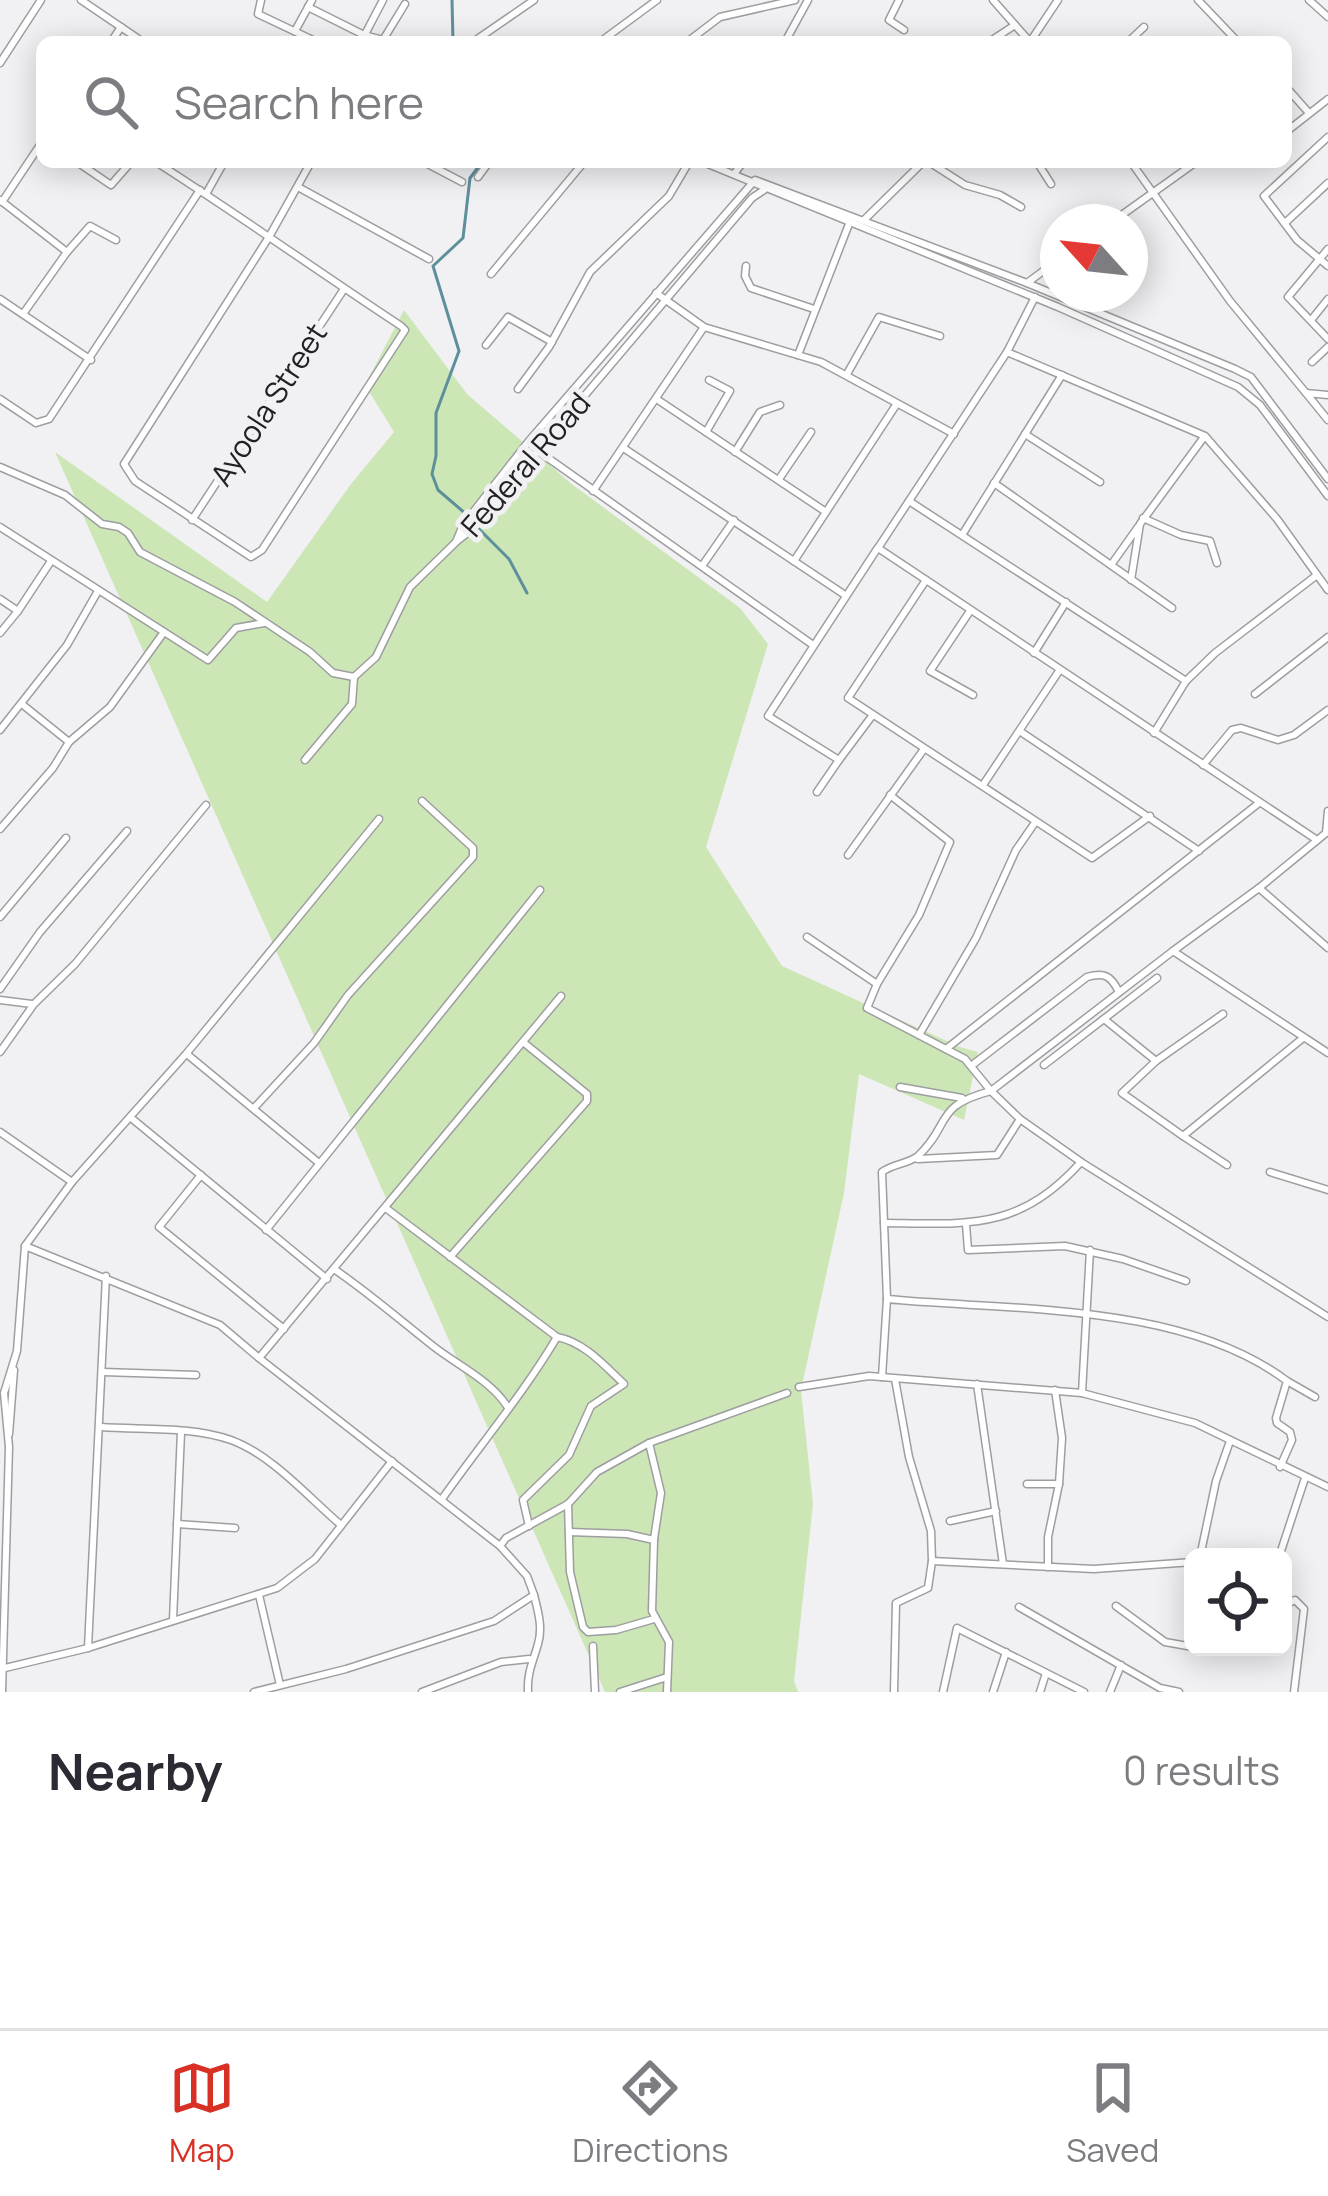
<!DOCTYPE html>
<html lang="en">
<head>
<meta charset="utf-8">
<style>
	:root { --surface:#fff; --page:#f7f7f7; --text:#2b2b33; --muted:#7c7c81; --line:#e1e1e2; --accent:#d93025 }
	body { margin:0; font-family:Manrope,sans-serif; background:var(--page); color:var(--text) }
	.controls { position:absolute; right:36px; bottom:36px; display:grid; overflow:hidden; border-radius:18px; box-shadow:0 6px 30px #0003 }
	.controls button { width:108px; height:108px; display:grid; place-items:center; padding:0; border:0; border-bottom:3px solid var(--line); background:var(--surface); color:var(--text); font:60px sans-serif }
	.compass { position:absolute; left:1040px; top:204px; width:108px; height:108px; border-radius:50%; background:var(--surface); box-shadow:0 6px 30px #0003; rotate:297deg }
	.list { margin:0; padding:0; list-style:none }
	h2 { display:flex; justify-content:space-between; align-items:center; height:156px; margin:0; padding:0 48px; font-size:51px }
	h2 small { font-size:39px; font-weight:400; color:var(--muted) }
	.icon { flex:none; width:66px; height:66px; fill:none; stroke:currentColor; stroke-width:2; stroke-linecap:round; stroke-linejoin:round }
	.map { position:relative; flex:none; width:1328px; height:1692px; overflow:hidden }
	.search { position:absolute; background:var(--surface); box-shadow:0 6px 30px #0003; left:36px; right:36px; top:36px; height:132px; display:flex; align-items:center; gap:30px; box-sizing:border-box; padding:0 42px; border-radius:18px; color:var(--muted); font-size:45px }
	.sheet { height:336px; background:var(--surface) }
	nav { display:flex; justify-content:space-around; align-items:center; box-sizing:border-box; height:168px; border-top:3px solid var(--line); background:var(--surface); font-size:33px; color:var(--muted) }
	nav a { display:grid; justify-items:center; gap:6px }
	nav .on { color:var(--accent) }
	.map>svg:first-child { display:block }
	.grass { fill:#cde6b6 }
	.lines { fill:none; stroke-linecap:round; stroke-linejoin:round }
	.stream { stroke:#5e909c; stroke-width:3 }
	.minor-casing { stroke:#9e9ea2; stroke-width:9 }
	.minor { stroke:#fff; stroke-width:6 }
	.labels { text-anchor:middle; dominant-baseline:central; stroke-width:10; stroke-linejoin:round; paint-order:stroke }
	.street-label { font-size:30px; fill:#212122; stroke:#f1f1f4 }
</style>
</head>
<body>
<div class="map">
<svg width="1328" height="1692" viewBox="0 0 1328 1692">
	<rect width="100%" height="100%" fill="#f1f1f4"/>
	<polygon class="grass" points="404,310 467,394 573,485 740,608 768,644 706,847 782,966 960,1047 978,1052 964,1120 859,1074 844,1193 801,1390 813,1504 794,1681 798,1692 605,1692 55,452 267,602 351,484 394,432 365,385"/>
	<g class="lines">
		<g class="stream">
			<polyline points="452,0 453,42"/>
			<polyline points="466,514 438,490 432,474 436,456 436,413 459,351 433,266 463,238 470,178 482,162"/>
			<polyline points="476,526 509,559 527,593"/>
		</g>
		<defs>
			<g id="minor">
				<polyline points="81,0 143,42"/>
				<polyline points="261,0 258,14 317,42"/>
				<polyline points="899,0 889,20 904,30"/>
				<polyline points="993,0 1030,42"/>
				<polyline points="1198,0 1238,42"/>
				<polyline points="1309,0 1328,17"/>
				<polyline points="308,7 364,35 383,40 405,4"/>
				<polyline points="295,31 312,0"/>
				<polyline points="476,40 534,0"/>
				<polyline points="111,42 121,27"/>
				<polyline points="361,42 383,0"/>
				<polyline points="600,42 657,0"/>
				<polyline points="687,42 720,17 795,0"/>
				<polyline points="785,42 808,0"/>
				<polyline points="989,42 1015,25"/>
				<polyline points="1030,42 1058,0"/>
				<polyline points="1128,42 1144,27"/>
				<polyline points="0,63 41,0"/>
				<polyline points="1286,87 1309,113"/>
				<polyline points="1286,132 1328,99"/>
				<polyline points="1328,137 1264,196 1297,240 1328,266"/>
				<polyline points="77,162 111,185 131,162"/>
				<path d="M156 162C239 215 319 272 401 326L405 330 262 550 251 557 135 481 124 464 269 237 311 162"/>
				<polyline points="424,162 462,182"/>
				<polyline points="703,162 1058,307 1238,387 1260,405 1328,496"/>
				<polyline points="929,162 965,185 1000,195 1021,207"/>
				<polyline points="1037,162 1051,184"/>
				<polyline points="1131,162 1230,301 1306,393"/>
				<polyline points="734,174 743,162"/>
				<polyline points="478,177 489,162"/>
				<polyline points="298,187 429,259"/>
				<polyline points="764,190 752,198 470,531 456,542 463,525 528,442 755,180 1027,283 1235,369 1251,377 1328,479"/>
				<polyline points="206,194 224,162"/>
				<polyline points="0,200 67,252 23,314"/>
				<polyline points="2,202 42,142"/>
				<polyline points="863,221 923,162"/>
				<polyline points="1112,222 1196,162"/>
				<polyline points="1285,223 1328,183"/>
				<polyline points="1328,249 1288,297 1328,339"/>
				<polyline points="67,252 90,226 116,240"/>
				<polyline points="746,266 745,276 751,288 814,309"/>
				<polyline points="491,274 584,162"/>
				<polyline points="1027,283 1058,260"/>
				<polyline points="656,293 704,327"/>
				<polyline points="1035,297 1007,352 878,548 1317,840"/>
				<polyline points="0,299 91,360"/>
				<polyline points="1312,319 1328,299"/>
				<polyline points="486,345 508,317 552,342"/>
				<polyline points="1007,352 1205,436 1277,519 1328,590"/>
				<polyline points="798,355 849,224"/>
				<polyline points="1312,362 1328,347"/>
				<polyline points="847,374 879,317 940,336"/>
				<polyline points="518,389 549,347 590,272 669,196 689,162"/>
				<polyline points="1328,395 1306,393 1328,420"/>
				<polyline points="0,399 36,423 49,419 200,190"/>
				<polyline points="658,400 826,512"/>
				<polyline points="706,432 730,391 709,380"/>
				<polyline points="1025,434 1100,482"/>
				<polyline points="625,449 845,595"/>
				<polyline points="538,451 813,645"/>
				<polyline points="735,452 760,412 780,405"/>
				<polyline points="0,467 65,495 102,524 119,527 128,533 140,552 235,602 310,652 333,673 354,677 352,704 305,760"/>
				<polyline points="779,479 811,432"/>
				<polyline points="994,483 1172,608"/>
				<polyline points="593,491 704,327 821,362 954,434"/>
				<polyline points="909,501 1186,681 1215,653 1317,575"/>
				<polyline points="1143,518 1181,535 1210,541 1217,563"/>
				<polyline points="192,520 344,289"/>
				<polyline points="0,527 208,660 236,628 264,623"/>
				<polyline points="962,535 1062,375"/>
				<polyline points="794,561 896,405"/>
				<polyline points="1111,565 1138,527"/>
				<polyline points="702,566 734,520"/>
				<polyline points="926,580 848,698 1092,858 1150,816"/>
				<polyline points="1131,580 1140,524 1204,437"/>
				<polyline points="0,599 18,611 0,633"/>
				<polyline points="18,611 51,561"/>
				<polyline points="970,611 930,671 973,695"/>
				<polyline points="1034,653 1066,602"/>
				<polyline points="354,677 376,657 410,587 456,542"/>
				<polyline points="1255,694 1328,637"/>
				<polyline points="23,705 69,742"/>
				<polyline points="872,716 839,760 768,716 877,549"/>
				<polyline points="0,730 67,645 98,591"/>
				<polyline points="1021,732 1199,851"/>
				<polyline points="1154,733 1186,681"/>
				<polyline points="1203,765 1232,730 1241,728 1278,740 1294,735 1328,710"/>
				<polyline points="983,785 1059,671"/>
				<polyline points="817,792 839,760"/>
				<polyline points="0,829 53,768 69,742 110,707 164,632"/>
				<polyline points="848,855 924,749"/>
				<polyline points="1259,888 1326,833 1328,811"/>
				<polyline points="0,917 66,838"/>
				<polyline points="807,937 877,984 919,915 950,842 890,795"/>
				<polyline points="1328,948 1259,888 1173,951 1328,1053"/>
				<polyline points="1173,951 991,1091 1020,1119 1081,1162 1328,1317"/>
				<path d="M877 984 867 1008 965 1059 991 1091C933 1106 952 1124 918 1156 908 1164 892 1164 882 1172L887 1299C1013 1311 1182 1302 1287 1381L1276 1418 1277 1423 1290 1432 1292 1440 1280 1467"/>
				<polyline points="0,989 40,932 127,831"/>
				<polyline points="0,1000 32,1004"/>
				<polyline points="1223,1014 1156,1061 1122,1093 1183,1136 1303,1038"/>
				<polyline points="1104,1019 1156,1061"/>
				<polyline points="919,1035 976,938 1016,850 1034,824"/>
				<polyline points="946,1049 1259,803"/>
				<polyline points="0,1052 34,1004 75,964 206,805"/>
				<polyline points="188,1055 319,1163"/>
				<polyline points="1044,1065 1157,978"/>
				<path d="M971 1066 1087 977C1105 972 1111 976 1119 992"/>
				<polyline points="900,1087 962,1098"/>
				<polyline points="255,1107 314,1043 348,995 473,857 473,848 422,801"/>
				<polyline points="130,1117 327,1279"/>
				<polyline points="0,1132 72,1182 186,1054 379,819"/>
				<polyline points="1183,1136 1227,1165"/>
				<polyline points="918,1159 997,1155 1020,1119"/>
				<polyline points="1270,1172 1328,1190"/>
				<polyline points="201,1175 159,1227 284,1329"/>
				<path d="M387 1209 557 1337C584 1342 604 1365 624 1384L591 1406 569 1455 523 1500 529 1526"/>
				<path d="M884 1223C969 1224 1019 1231 1081 1162"/>
				<polyline points="966,1224 968,1250 1065,1246 1123,1259 1186,1281"/>
				<polyline points="266,1230 540,890"/>
				<polyline points="25,1246 72,1182"/>
				<polyline points="450,1257 587,1101 587,1094 523,1042"/>
				<path d="M334 1269C369 1293 400 1320 433 1346 457 1365 490 1380 507 1406"/>
				<polyline points="259,1358 561,996"/>
				<polyline points="103,1372 196,1375"/>
				<polyline points="882,1377 887,1299"/>
				<polyline points="895,1379 909,1457 931,1531 932,1561 1094,1569 1193,1562"/>
				<polyline points="1287,1381 1315,1397"/>
				<polyline points="977,1384 1003,1564"/>
				<polyline points="799,1387 869,1376 1082,1393 1195,1423 1328,1487"/>
				<polyline points="1082,1393 1090,1250"/>
				<path d="M101 1427C142 1430 191 1426 231 1440 272 1455 308 1497 341 1525"/>
				<polyline points="9,1434 14,1370"/>
				<polyline points="649,1443 661,1493 654,1539"/>
				<polyline points="1027,1484 1059,1484 1062,1438 1055,1390"/>
				<path d="M442 1499C480 1445 524 1393 557 1337"/>
				<polyline points="568,1504 570,1572 583,1627 588,1632 616,1630 654,1619"/>
				<polyline points="950,1521 996,1511"/>
				<polyline points="177,1524 235,1528"/>
				<polyline points="569,1532 627,1534 654,1540 652,1611 669,1642 667,1692"/>
				<polyline points="1200,1557 1216,1481 1230,1441"/>
				<polyline points="1279,1557 1305,1478"/>
				<polyline points="1048,1567 1048,1537 1059,1484"/>
				<polyline points="259,1595 280,1685"/>
				<polyline points="1116,1606 1165,1642 1193,1647"/>
				<polyline points="1283,1606 1295,1600 1304,1609 1294,1692"/>
				<polyline points="1019,1607 1160,1688 1179,1692"/>
				<polyline points="173,1620 181,1432"/>
				<polyline points="593,1646 595,1692"/>
				<polyline points="1194,1647 1217,1647"/>
				<polyline points="88,1648 106,1276"/>
				<polyline points="1,1669 88,1648 277,1588 315,1559 392,1461"/>
				<polyline points="2,1692 9,1447 4,1393 17,1351 25,1246 220,1325 259,1358 500,1546"/>
				<polyline points="254,1692 346,1669 494,1621 534,1595 527,1576 500,1546 506,1538 568,1504 597,1472 649,1443 787,1393"/>
				<polyline points="422,1692 501,1662 529,1659"/>
				<path d="M528 1692C527 1672 533 1662 538 1644 543 1628 538 1611 534 1595"/>
				<polyline points="620,1692 667,1677"/>
				<polyline points="894,1692 896,1603 928,1588 932,1561"/>
				<polyline points="943,1692 957,1628 1084,1692"/>
				<polyline points="993,1692 1006,1652"/>
				<polyline points="1040,1692 1046,1673"/>
				<polyline points="1110,1692 1121,1665"/>
			</g>
		</defs>
		<use href="#minor" class="minor-casing"/>
		<use href="#minor" class="minor"/>
	</g>
	<g class="labels">
		<g class="street-label">
			<text transform="translate(268 404) rotate(-57)">Ayoola Street</text>
			<text transform="translate(525 464) rotate(-49)">Federal Road</text>
		</g>
	</g>
</svg>
<div class="controls">
<button><svg class="icon" aria-label="locate" viewBox="0 0 24 24"><circle cx="12" cy="12" r="6"/><path d="M12 2v4M12 18v4M2 12h4M18 12h4"/></svg></button>
</div>
<svg class="compass" viewBox="-18 -18 36 36"><path d="M0-13l5 13h-10z" fill="#e53935"/><path d="M0 13l5-13h-10z" fill="#7c7c81"/></svg>
<div class="search"><svg class="icon" aria-label="search" viewBox="0 0 24 24"><circle cx="10" cy="10" r="6"/><path d="M15 15l6 6"/></svg>Search here</div>
</div>
<section class="sheet">
<h2>Nearby<small>0 results</small></h2>
<ul class="list">
</ul>
</section>
<nav>
<a class="on"><svg class="icon" aria-label="map" viewBox="0 0 24 24"><path d="M3 6l6-2 6 2 6-2v14l-6 2-6-2-6 2zM9 4v14M15 6v14"/></svg>Map</a>
<a><svg class="icon" aria-label="directions" viewBox="0 0 24 24"><path d="M12 3l9 9-9 9-9-9zM9 14v-3h6M13 9l2 2-2 2"/></svg>Directions</a>
<a><svg class="icon" aria-label="saved" viewBox="0 0 24 24"><path d="M7 4h10v16l-5-4-5 4z"/></svg>Saved</a>
</nav>
</body>
</html>
